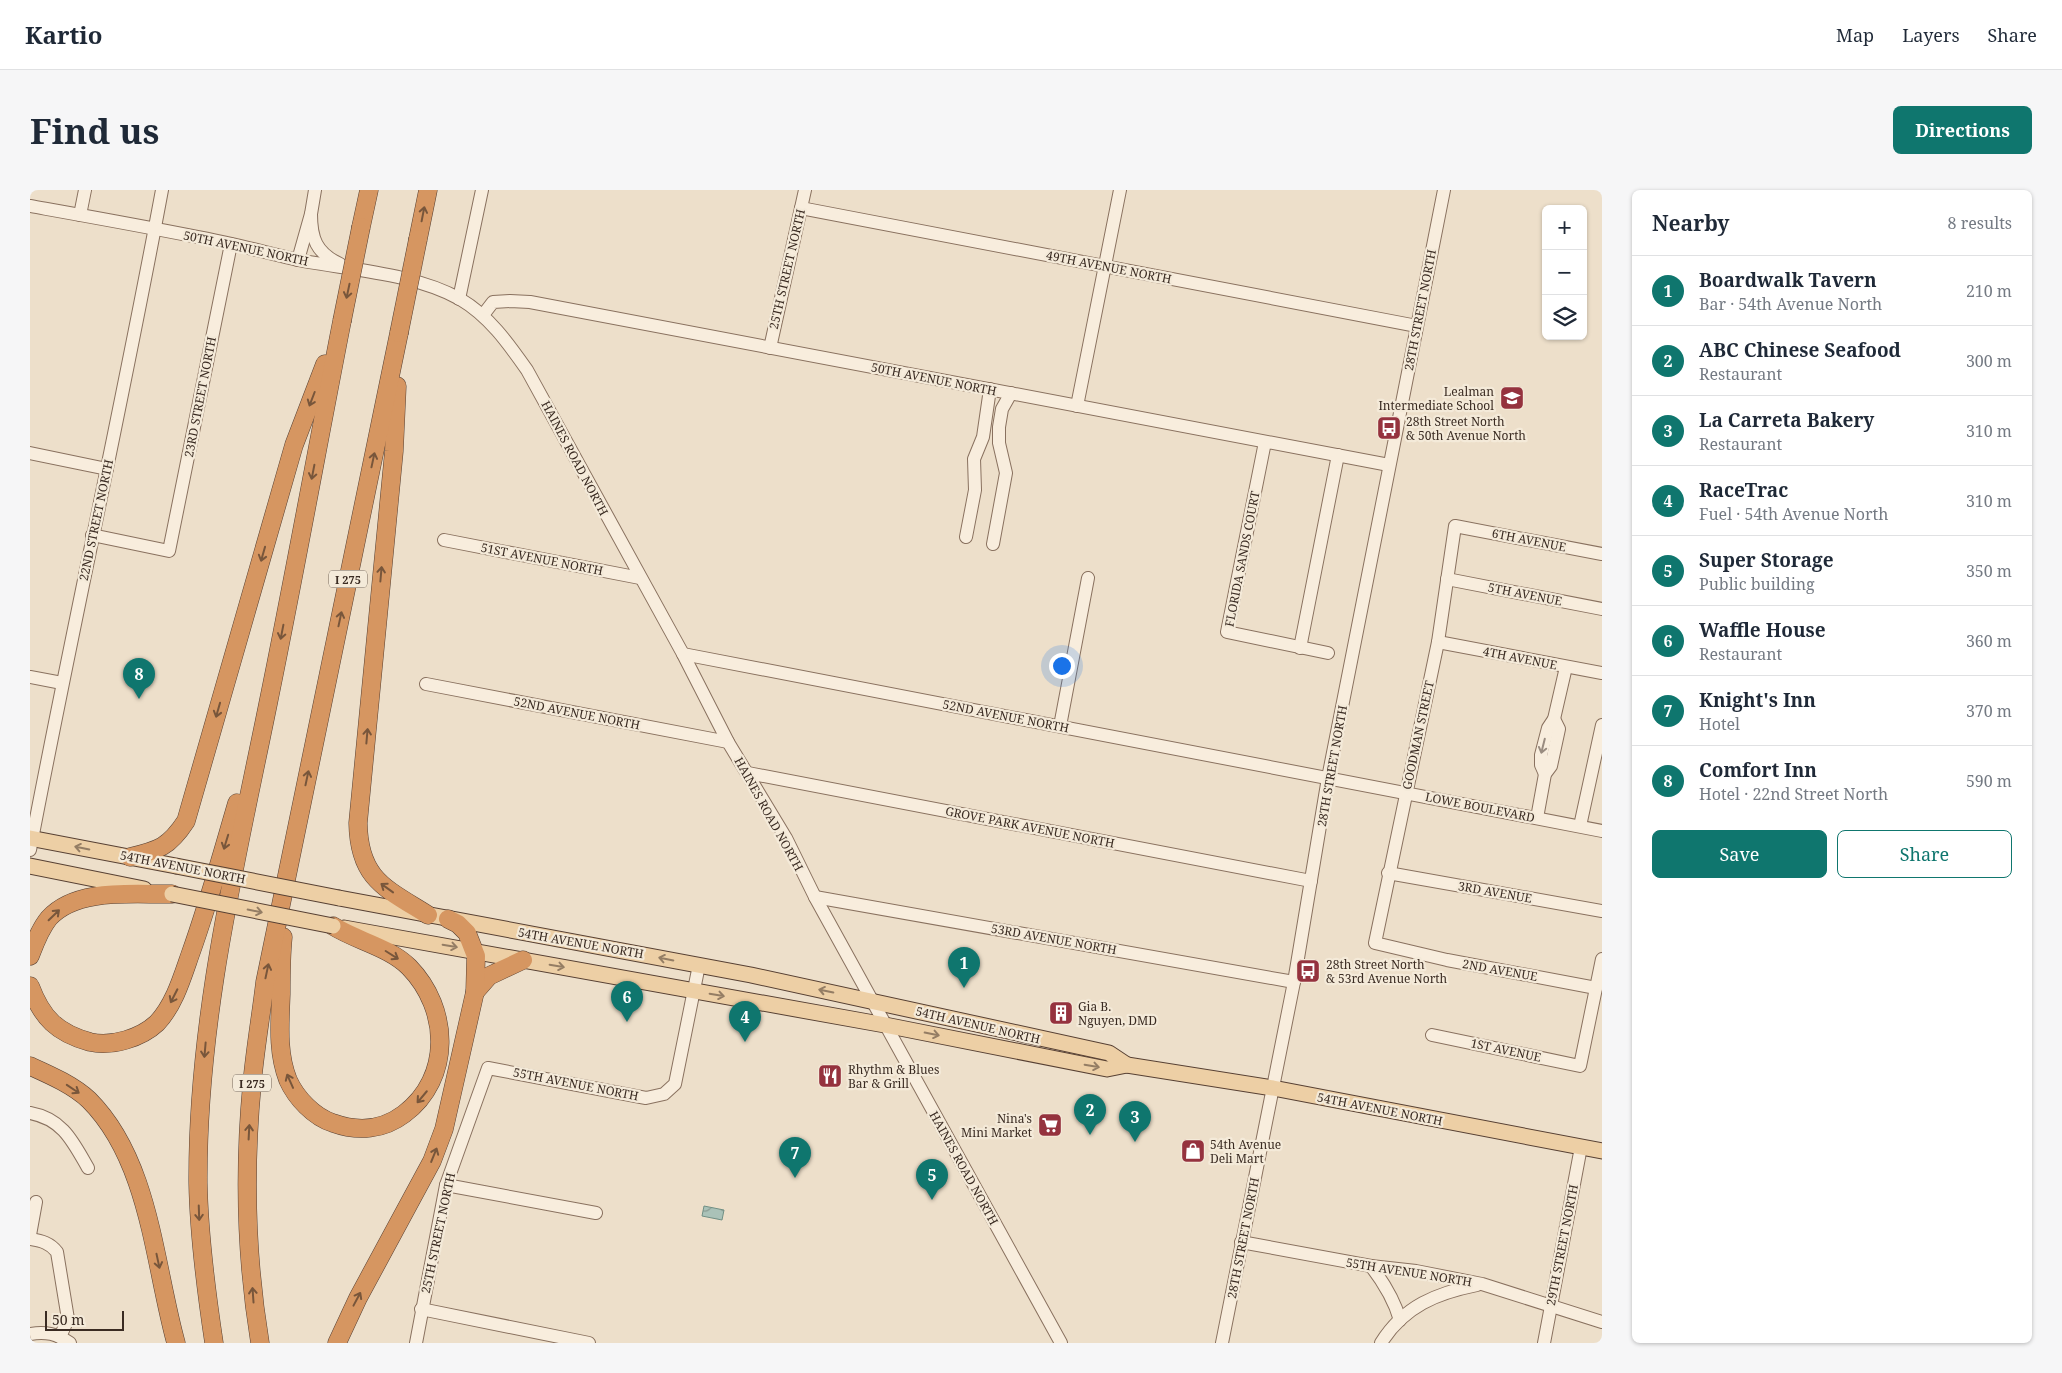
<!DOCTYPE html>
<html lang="en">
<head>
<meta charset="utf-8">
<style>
	:root { --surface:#fff; --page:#f6f6f7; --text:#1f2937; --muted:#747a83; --line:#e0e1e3; --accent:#0f766e }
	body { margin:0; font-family:"Noto Serif",serif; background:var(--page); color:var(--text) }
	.controls { position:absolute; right:15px; top:15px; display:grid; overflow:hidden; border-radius:8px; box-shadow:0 1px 4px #0004 }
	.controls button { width:45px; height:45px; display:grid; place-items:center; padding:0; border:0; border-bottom:1px solid var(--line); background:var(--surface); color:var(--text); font:25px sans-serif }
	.scale { position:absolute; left:15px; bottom:12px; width:79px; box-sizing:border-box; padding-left:5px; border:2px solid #3a2b22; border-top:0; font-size:14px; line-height:18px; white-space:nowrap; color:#3a2b22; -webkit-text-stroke:4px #f4ead9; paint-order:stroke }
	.you { position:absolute; left:1031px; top:475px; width:18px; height:18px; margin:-12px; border:4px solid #fff; border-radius:50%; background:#1a73e8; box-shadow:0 0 0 8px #1a73e833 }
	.badge { display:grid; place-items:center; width:32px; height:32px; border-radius:50%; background:var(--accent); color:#fff; font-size:16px; font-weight:700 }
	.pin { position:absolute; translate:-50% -41px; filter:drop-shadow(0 1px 2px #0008) }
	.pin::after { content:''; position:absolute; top:26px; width:18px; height:15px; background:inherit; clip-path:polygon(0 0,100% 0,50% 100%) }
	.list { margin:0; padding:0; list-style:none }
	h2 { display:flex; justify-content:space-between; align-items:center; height:65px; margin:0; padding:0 20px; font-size:21px }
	h2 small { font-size:16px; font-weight:400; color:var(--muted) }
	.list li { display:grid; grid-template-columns:32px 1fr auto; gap:15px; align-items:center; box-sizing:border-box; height:70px; padding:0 20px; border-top:1px solid var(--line) }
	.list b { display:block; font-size:19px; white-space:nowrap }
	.list p { margin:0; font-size:16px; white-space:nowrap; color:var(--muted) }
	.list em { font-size:16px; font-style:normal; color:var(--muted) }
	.actions { display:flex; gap:10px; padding:15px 20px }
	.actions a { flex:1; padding:11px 0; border:1px solid var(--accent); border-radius:8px; text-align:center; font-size:18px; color:var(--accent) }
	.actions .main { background:var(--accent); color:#fff }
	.icon { flex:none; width:28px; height:28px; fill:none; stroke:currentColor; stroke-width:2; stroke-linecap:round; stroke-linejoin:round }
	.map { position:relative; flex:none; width:1572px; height:1153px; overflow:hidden; border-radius:8px }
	header { display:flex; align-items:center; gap:30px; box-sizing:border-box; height:70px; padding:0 25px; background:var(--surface); border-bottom:1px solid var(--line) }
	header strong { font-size:24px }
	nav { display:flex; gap:28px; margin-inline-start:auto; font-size:18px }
	.intro { display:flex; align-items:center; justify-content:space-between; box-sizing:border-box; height:120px; padding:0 30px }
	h1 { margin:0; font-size:35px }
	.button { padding:12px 22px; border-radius:8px; background:var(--accent); color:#fff; font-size:18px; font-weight:700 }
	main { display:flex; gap:30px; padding:0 30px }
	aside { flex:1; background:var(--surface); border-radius:8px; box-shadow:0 1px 4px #0004 }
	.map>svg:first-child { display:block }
	.water { fill:url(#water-waves); stroke:#719085 }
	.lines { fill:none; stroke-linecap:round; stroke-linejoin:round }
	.minor-casing { stroke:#89715f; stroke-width:14 }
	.major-casing { stroke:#574033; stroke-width:17 }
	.highway-casing { stroke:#574033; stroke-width:19 }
	.minor { stroke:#f8eddd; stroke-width:12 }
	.major { stroke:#edcfa5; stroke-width:15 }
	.highway { stroke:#d69661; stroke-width:18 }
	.major-bridge-casing { stroke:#574033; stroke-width:17; stroke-linecap:butt }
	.highway-bridge-casing { stroke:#574033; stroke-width:19; stroke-linecap:butt }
	.major-bridge { stroke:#edcfa5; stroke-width:15 }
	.highway-bridge { stroke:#d69661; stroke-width:18 }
	.oneway { stroke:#78563b }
	.oneway2 { stroke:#998c80 }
	.oneway3 { stroke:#947d64 }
	.labels { text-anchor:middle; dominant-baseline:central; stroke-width:4.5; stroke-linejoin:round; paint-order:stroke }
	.shield { fill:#f4ead9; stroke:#726459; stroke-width:1 }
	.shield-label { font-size:11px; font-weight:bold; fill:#3a2b22 }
	.street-label { font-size:12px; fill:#3a2b22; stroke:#f4ead9 }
	.poi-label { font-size:12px; fill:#3a2b22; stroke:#f4ead9; text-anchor:start }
</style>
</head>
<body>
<header>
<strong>Kartio</strong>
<nav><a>Map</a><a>Layers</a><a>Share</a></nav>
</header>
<div class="intro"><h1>Find us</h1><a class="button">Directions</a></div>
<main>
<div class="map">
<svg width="1572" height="1153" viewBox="0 0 1572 1153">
	<defs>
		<pattern id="water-waves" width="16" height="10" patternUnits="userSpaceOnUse" patternTransform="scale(1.25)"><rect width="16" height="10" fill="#aac2b8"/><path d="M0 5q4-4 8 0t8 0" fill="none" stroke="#8b9e95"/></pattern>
	</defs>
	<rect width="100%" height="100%" fill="#eddfca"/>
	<polygon class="water" points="674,1016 694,1020 692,1030 672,1026"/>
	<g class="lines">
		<defs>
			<g id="minor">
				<path d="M0 16C67 28 135 40 202 54 224 59 246 65 268 70 320 80 383 83 430 109 459 126 478 153 497 180L653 464 698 552 756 648 785 707 1031 1153"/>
				<polyline points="771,18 1387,136"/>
				<path d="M281 24C281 48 286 63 310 74"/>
				<polyline points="50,25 55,0"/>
				<polyline points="268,70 281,24 285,0"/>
				<polyline points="429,109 452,0"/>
				<polyline points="453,125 463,112 480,111 500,112 1359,275"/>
				<polyline points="740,158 775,0"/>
				<polyline points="1047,216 1090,0"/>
				<polyline points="1235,252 1197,442 1298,463"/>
				<polyline points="0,263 77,279"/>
				<polyline points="62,345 139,361 201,54"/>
				<polyline points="936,347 945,300 944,269 953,247 960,199"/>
				<polyline points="414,350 610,388"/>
				<polyline points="963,354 976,283 969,253 969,237 972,219 981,203"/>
				<polyline points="1417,389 1572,419"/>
				<polyline points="1408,452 1572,483"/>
				<polyline points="1270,458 1308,265"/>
				<polyline points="653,464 1572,641"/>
				<polyline points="0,487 32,493"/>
				<polyline points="396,494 698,552"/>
				<polyline points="1030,536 1058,388"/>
				<polyline points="718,583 1281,691"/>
				<polyline points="1515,584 1511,575 1511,565 1518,538 1524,529 1536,477"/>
				<polyline points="1507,628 1515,584 1521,576 1529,539 1524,529"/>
				<polyline points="1550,636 1572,535"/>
				<path d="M0 660C42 439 91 221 132 0"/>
				<polyline points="1358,683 1572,721"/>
				<polyline points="785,707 1264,792"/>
				<polyline points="1566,798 1417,770 1345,753 1408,452 1425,336 1572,364"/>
				<polyline points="1402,845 1550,876 1572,769"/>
				<path d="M0 923C33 929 43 952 58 978"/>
				<polyline points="416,995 566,1023"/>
				<polyline points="0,1045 6,1012"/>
				<path d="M0 1049C12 1051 20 1053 27 1062L38 1129 30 1147"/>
				<polyline points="1211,1052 1341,1076 1386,1081 1452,1094 1572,1132"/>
				<path d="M1341 1076C1354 1093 1364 1109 1370 1130"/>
				<polyline points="391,1119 559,1153"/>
				<path d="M0 1144C16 1141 27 1144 40 1153"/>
				<polyline points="386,1153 416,995 458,878 616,908 634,904 645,894 669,775"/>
				<polyline points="1192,1153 1264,792 1298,588 1414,0"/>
				<path d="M1351 1153C1374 1116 1407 1103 1447 1095"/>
				<polyline points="1514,1153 1551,957"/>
			</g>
			<g id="major">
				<polyline points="0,648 146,676"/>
				<polyline points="0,676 114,699"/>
				<polyline points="309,708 721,785 1079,863 1097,875"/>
				<polyline points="314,738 855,835 1077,879 1097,875 1243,898 1572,961"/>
			</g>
			<g id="highway">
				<polyline points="331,37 339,0"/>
				<polyline points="388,49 398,0"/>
				<path d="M367 196 364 261 328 633C329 689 355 698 398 725"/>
				<path d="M100 667C129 660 139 657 156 631L264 255 295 174"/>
				<path d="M253 747C251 766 251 785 251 804 250 833 247 862 258 890 266 908 284 927 303 933 328 942 353 940 374 924 422 888 420 819 379 777 359 757 327 751 303 736"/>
				<path d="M0 766C5 753 10 739 19 728 47 697 105 705 142 704"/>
				<path d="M0 796C12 828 27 843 60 852 82 857 111 848 127 833 144 815 152 788 160 765 178 715 192 664 207 613"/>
				<polyline points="445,802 459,786 493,770"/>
				<path d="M0 876C20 885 43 895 59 910 120 971 124 1074 146 1153"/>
				<path d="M184 1153C176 1100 169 1047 168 993 167 830 206 672 238 514 264 387 287 259 312 131"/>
				<path d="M230 1153C216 1068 214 979 222 894 225 860 231 826 235 792L369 143"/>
				<polyline points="307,1153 328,1108 402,971 414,939 445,802 446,766 437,743 428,734 418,729"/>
			</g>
		</defs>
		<use href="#minor" class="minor-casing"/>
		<use href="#major" class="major-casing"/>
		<use href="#highway" class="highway-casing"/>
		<use href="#minor" class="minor"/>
		<use href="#major" class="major"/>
		<use href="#highway" class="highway"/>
		<defs>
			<g id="major-bridge">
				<polyline points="146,676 309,708"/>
				<polyline points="142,704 303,736"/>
			</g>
			<g id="highway-bridge">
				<polyline points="312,131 331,37"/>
				<polyline points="369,143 388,49"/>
			</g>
		</defs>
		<use href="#major-bridge" class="major-bridge-casing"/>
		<use href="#highway-bridge" class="highway-bridge-casing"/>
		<use href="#major-bridge" class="major-bridge"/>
		<use href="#highway-bridge" class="highway-bridge"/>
	</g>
	<defs><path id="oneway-shaft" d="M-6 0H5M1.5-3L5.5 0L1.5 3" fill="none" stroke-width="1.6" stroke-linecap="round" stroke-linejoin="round" transform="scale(1.25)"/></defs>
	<g class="oneway">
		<use href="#oneway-shaft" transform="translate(393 24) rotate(-79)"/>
		<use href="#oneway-shaft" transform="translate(318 101) rotate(102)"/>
		<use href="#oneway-shaft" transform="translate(282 209) rotate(111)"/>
		<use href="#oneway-shaft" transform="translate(343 270) rotate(-78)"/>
		<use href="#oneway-shaft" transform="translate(283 282) rotate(101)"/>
		<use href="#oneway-shaft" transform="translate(233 364) rotate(106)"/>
		<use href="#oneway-shaft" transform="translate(351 384) rotate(-85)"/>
		<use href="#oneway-shaft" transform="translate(310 429) rotate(-78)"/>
		<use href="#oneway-shaft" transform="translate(252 442) rotate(101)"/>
		<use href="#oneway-shaft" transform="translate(188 520) rotate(106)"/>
		<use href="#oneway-shaft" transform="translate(337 546) rotate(-85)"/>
		<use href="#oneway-shaft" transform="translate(277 588) rotate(-78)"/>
		<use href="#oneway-shaft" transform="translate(196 652) rotate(107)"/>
		<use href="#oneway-shaft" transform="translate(357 698) rotate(-144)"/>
		<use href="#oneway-shaft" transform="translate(24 725) rotate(-44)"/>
		<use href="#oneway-shaft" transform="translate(362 765) rotate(32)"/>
		<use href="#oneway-shaft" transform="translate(237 781) rotate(-78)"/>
		<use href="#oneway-shaft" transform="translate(144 806) rotate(117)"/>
		<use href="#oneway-shaft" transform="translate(175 860) rotate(95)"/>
		<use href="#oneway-shaft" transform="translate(260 891) rotate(-114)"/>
		<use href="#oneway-shaft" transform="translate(43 899) rotate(34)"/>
		<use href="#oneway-shaft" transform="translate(392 907) rotate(130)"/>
		<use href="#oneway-shaft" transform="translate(219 942) rotate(-87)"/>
		<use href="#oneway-shaft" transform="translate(404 965) rotate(-68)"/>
		<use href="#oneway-shaft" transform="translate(169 1023) rotate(88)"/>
		<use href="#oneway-shaft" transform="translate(128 1071) rotate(78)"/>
		<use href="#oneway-shaft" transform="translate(223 1105) rotate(-94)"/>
		<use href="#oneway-shaft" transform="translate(327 1109) rotate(-62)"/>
	</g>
	<use class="oneway2" href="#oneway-shaft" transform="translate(1513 556) rotate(104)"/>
	<g class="oneway3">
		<use href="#oneway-shaft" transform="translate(52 658) rotate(-169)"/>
		<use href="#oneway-shaft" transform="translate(225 721) rotate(11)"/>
		<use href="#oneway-shaft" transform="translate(420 756) rotate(10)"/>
		<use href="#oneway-shaft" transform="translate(636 769) rotate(-169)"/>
		<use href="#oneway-shaft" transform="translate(527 776) rotate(10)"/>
		<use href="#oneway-shaft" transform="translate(796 801) rotate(-168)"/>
		<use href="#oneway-shaft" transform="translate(687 805) rotate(10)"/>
		<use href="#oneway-shaft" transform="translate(902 844) rotate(11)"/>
		<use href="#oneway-shaft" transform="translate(1062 876) rotate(10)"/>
	</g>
	<defs>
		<symbol id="school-square" viewBox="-11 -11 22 22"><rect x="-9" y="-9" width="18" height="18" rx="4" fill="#95323e" stroke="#f4ead9"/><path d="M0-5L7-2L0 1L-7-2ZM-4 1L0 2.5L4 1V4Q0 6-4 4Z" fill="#fff"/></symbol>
		<symbol id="bus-square" viewBox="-11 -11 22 22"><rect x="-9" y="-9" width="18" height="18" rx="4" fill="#95323e" stroke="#f4ead9"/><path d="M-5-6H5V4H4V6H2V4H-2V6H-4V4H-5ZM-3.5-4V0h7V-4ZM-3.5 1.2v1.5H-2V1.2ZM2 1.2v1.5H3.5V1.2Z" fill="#fff"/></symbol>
		<symbol id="building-square" viewBox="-11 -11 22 22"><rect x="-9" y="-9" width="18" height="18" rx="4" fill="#95323e" stroke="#f4ead9"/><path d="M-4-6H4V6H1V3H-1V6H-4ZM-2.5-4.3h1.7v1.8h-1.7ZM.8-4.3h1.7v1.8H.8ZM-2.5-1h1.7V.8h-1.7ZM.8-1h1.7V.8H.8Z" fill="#fff"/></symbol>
		<symbol id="restaurant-square" viewBox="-11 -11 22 22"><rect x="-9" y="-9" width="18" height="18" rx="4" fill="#95323e" stroke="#f4ead9"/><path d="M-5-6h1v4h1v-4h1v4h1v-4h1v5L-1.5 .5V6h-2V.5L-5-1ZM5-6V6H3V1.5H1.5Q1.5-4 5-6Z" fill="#fff"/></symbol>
		<symbol id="supermarket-square" viewBox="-11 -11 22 22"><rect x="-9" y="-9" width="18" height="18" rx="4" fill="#95323e" stroke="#f4ead9"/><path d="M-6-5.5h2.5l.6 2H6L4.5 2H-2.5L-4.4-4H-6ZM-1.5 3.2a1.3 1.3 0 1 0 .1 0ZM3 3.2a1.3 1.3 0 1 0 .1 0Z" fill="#fff"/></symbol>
		<symbol id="shop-square" viewBox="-11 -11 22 22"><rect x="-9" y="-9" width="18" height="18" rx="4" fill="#95323e" stroke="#f4ead9"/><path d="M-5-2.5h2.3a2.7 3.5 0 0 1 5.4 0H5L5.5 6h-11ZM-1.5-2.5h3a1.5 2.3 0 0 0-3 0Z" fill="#fff"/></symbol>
	</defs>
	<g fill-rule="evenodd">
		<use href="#school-square" x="1468" y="194" width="28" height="28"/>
		<use href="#bus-square" x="1345" y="224" width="28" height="28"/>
		<use href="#bus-square" x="1264" y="767" width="28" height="28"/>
		<use href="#building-square" x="1017" y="809" width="28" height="28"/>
		<use href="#restaurant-square" x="786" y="872" width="28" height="28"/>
		<use href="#supermarket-square" x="1006" y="921" width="28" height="28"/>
		<use href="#shop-square" x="1149" y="947" width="28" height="28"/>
	</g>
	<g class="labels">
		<g class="shield">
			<rect x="299" y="380.5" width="38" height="17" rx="4"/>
			<rect x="203" y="884.5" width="38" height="17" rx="4"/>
		</g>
		<g class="shield-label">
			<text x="318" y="389">I 275</text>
			<text x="222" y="893">I 275</text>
		</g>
		<g class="street-label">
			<text transform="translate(216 58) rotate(12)">50TH AVENUE NORTH</text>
			<text transform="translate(1079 77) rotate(11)">49TH AVENUE NORTH</text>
			<text transform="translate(757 79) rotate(-77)">25TH STREET NORTH</text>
			<text transform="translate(1390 120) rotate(-79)">28TH STREET NORTH</text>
			<text transform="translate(904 189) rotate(11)">50TH AVENUE NORTH</text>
			<text transform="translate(170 207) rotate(-79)">23RD STREET NORTH</text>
			<text transform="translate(545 268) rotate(62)">HAINES ROAD NORTH</text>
			<text transform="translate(66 330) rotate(-78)">22ND STREET NORTH</text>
			<text transform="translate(1499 350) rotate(11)">6TH AVENUE</text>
			<text transform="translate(512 369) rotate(11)">51ST AVENUE NORTH</text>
			<text transform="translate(1212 369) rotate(-79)">FLORIDA SANDS COURT</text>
			<text transform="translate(1495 404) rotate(11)">5TH AVENUE</text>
			<text transform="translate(1490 468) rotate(11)">4TH AVENUE</text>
			<text transform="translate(547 523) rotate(11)">52ND AVENUE NORTH</text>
			<text transform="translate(976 526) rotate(11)">52ND AVENUE NORTH</text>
			<text transform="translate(1388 545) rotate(-78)">GOODMAN STREET</text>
			<text transform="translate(1302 576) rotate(-80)">28TH STREET NORTH</text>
			<text transform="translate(1450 617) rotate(11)">LOWE BOULEVARD</text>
			<text transform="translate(739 624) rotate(61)">HAINES ROAD NORTH</text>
			<text transform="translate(1000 637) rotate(11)">GROVE PARK AVENUE NORTH</text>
			<text transform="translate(153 677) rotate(11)">54TH AVENUE NORTH</text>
			<text transform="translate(1465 702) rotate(10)">3RD AVENUE</text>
			<text transform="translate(1024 749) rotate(10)">53RD AVENUE NORTH</text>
			<text transform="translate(551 753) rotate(10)">54TH AVENUE NORTH</text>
			<text transform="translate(1470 780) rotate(10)">2ND AVENUE</text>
			<text transform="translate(948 835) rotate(13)">54TH AVENUE NORTH</text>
			<text transform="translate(1476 860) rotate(12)">1ST AVENUE</text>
			<text transform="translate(546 894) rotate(11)">55TH AVENUE NORTH</text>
			<text transform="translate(1350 919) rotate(11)">54TH AVENUE NORTH</text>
			<text transform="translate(934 978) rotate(61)">HAINES ROAD NORTH</text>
			<text transform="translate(408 1043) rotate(-78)">25TH STREET NORTH</text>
			<text transform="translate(1213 1048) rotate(-79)">28TH STREET NORTH</text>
			<text transform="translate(1532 1055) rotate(-79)">29TH STREET NORTH</text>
			<text transform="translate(1379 1082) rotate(9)">55TH AVENUE NORTH</text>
		</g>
		<g class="poi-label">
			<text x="1464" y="201" text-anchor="end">Lealman<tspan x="1464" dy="14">Intermediate School</tspan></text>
			<text x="1376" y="231">28th Street North<tspan x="1376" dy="14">&amp; 50th Avenue North</tspan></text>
			<text x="1296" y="774">28th Street North<tspan x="1296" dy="14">&amp; 53rd Avenue North</tspan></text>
			<text x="1048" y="816">Gia B.<tspan x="1048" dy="14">Nguyen, DMD</tspan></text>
			<text x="818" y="879">Rhythm &amp; Blues<tspan x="818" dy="14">Bar &amp; Grill</tspan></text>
			<text x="1002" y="928" text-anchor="end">Nina's<tspan x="1002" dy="14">Mini Market</tspan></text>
			<text x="1180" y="954">54th Avenue<tspan x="1180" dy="14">Deli Mart</tspan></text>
		</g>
	</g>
</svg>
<div class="controls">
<button>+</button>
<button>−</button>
<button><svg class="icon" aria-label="layers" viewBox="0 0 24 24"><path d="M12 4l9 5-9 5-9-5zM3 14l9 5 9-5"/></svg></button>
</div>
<div class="scale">50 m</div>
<div class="you"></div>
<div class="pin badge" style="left:934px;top:798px">1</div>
<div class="pin badge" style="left:1060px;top:945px">2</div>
<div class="pin badge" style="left:1105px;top:952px">3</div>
<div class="pin badge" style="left:715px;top:852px">4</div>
<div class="pin badge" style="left:902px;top:1010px">5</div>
<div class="pin badge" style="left:597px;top:832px">6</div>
<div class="pin badge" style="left:765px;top:988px">7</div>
<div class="pin badge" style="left:109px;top:509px">8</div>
</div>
<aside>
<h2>Nearby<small>8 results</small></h2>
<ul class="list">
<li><span class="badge">1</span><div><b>Boardwalk Tavern</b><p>Bar · 54th Avenue North</p></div><em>210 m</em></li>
<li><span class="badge">2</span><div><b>ABC Chinese Seafood</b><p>Restaurant</p></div><em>300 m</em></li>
<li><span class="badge">3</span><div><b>La Carreta Bakery</b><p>Restaurant</p></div><em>310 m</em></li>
<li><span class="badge">4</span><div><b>RaceTrac</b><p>Fuel · 54th Avenue North</p></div><em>310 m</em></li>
<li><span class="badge">5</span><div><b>Super Storage</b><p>Public building</p></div><em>350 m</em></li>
<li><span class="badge">6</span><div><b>Waffle House</b><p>Restaurant</p></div><em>360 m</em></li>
<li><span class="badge">7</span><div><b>Knight's Inn</b><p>Hotel</p></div><em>370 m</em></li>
<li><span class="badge">8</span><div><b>Comfort Inn</b><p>Hotel · 22nd Street North</p></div><em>590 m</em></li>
</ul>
<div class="actions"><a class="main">Save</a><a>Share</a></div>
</aside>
</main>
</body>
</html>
